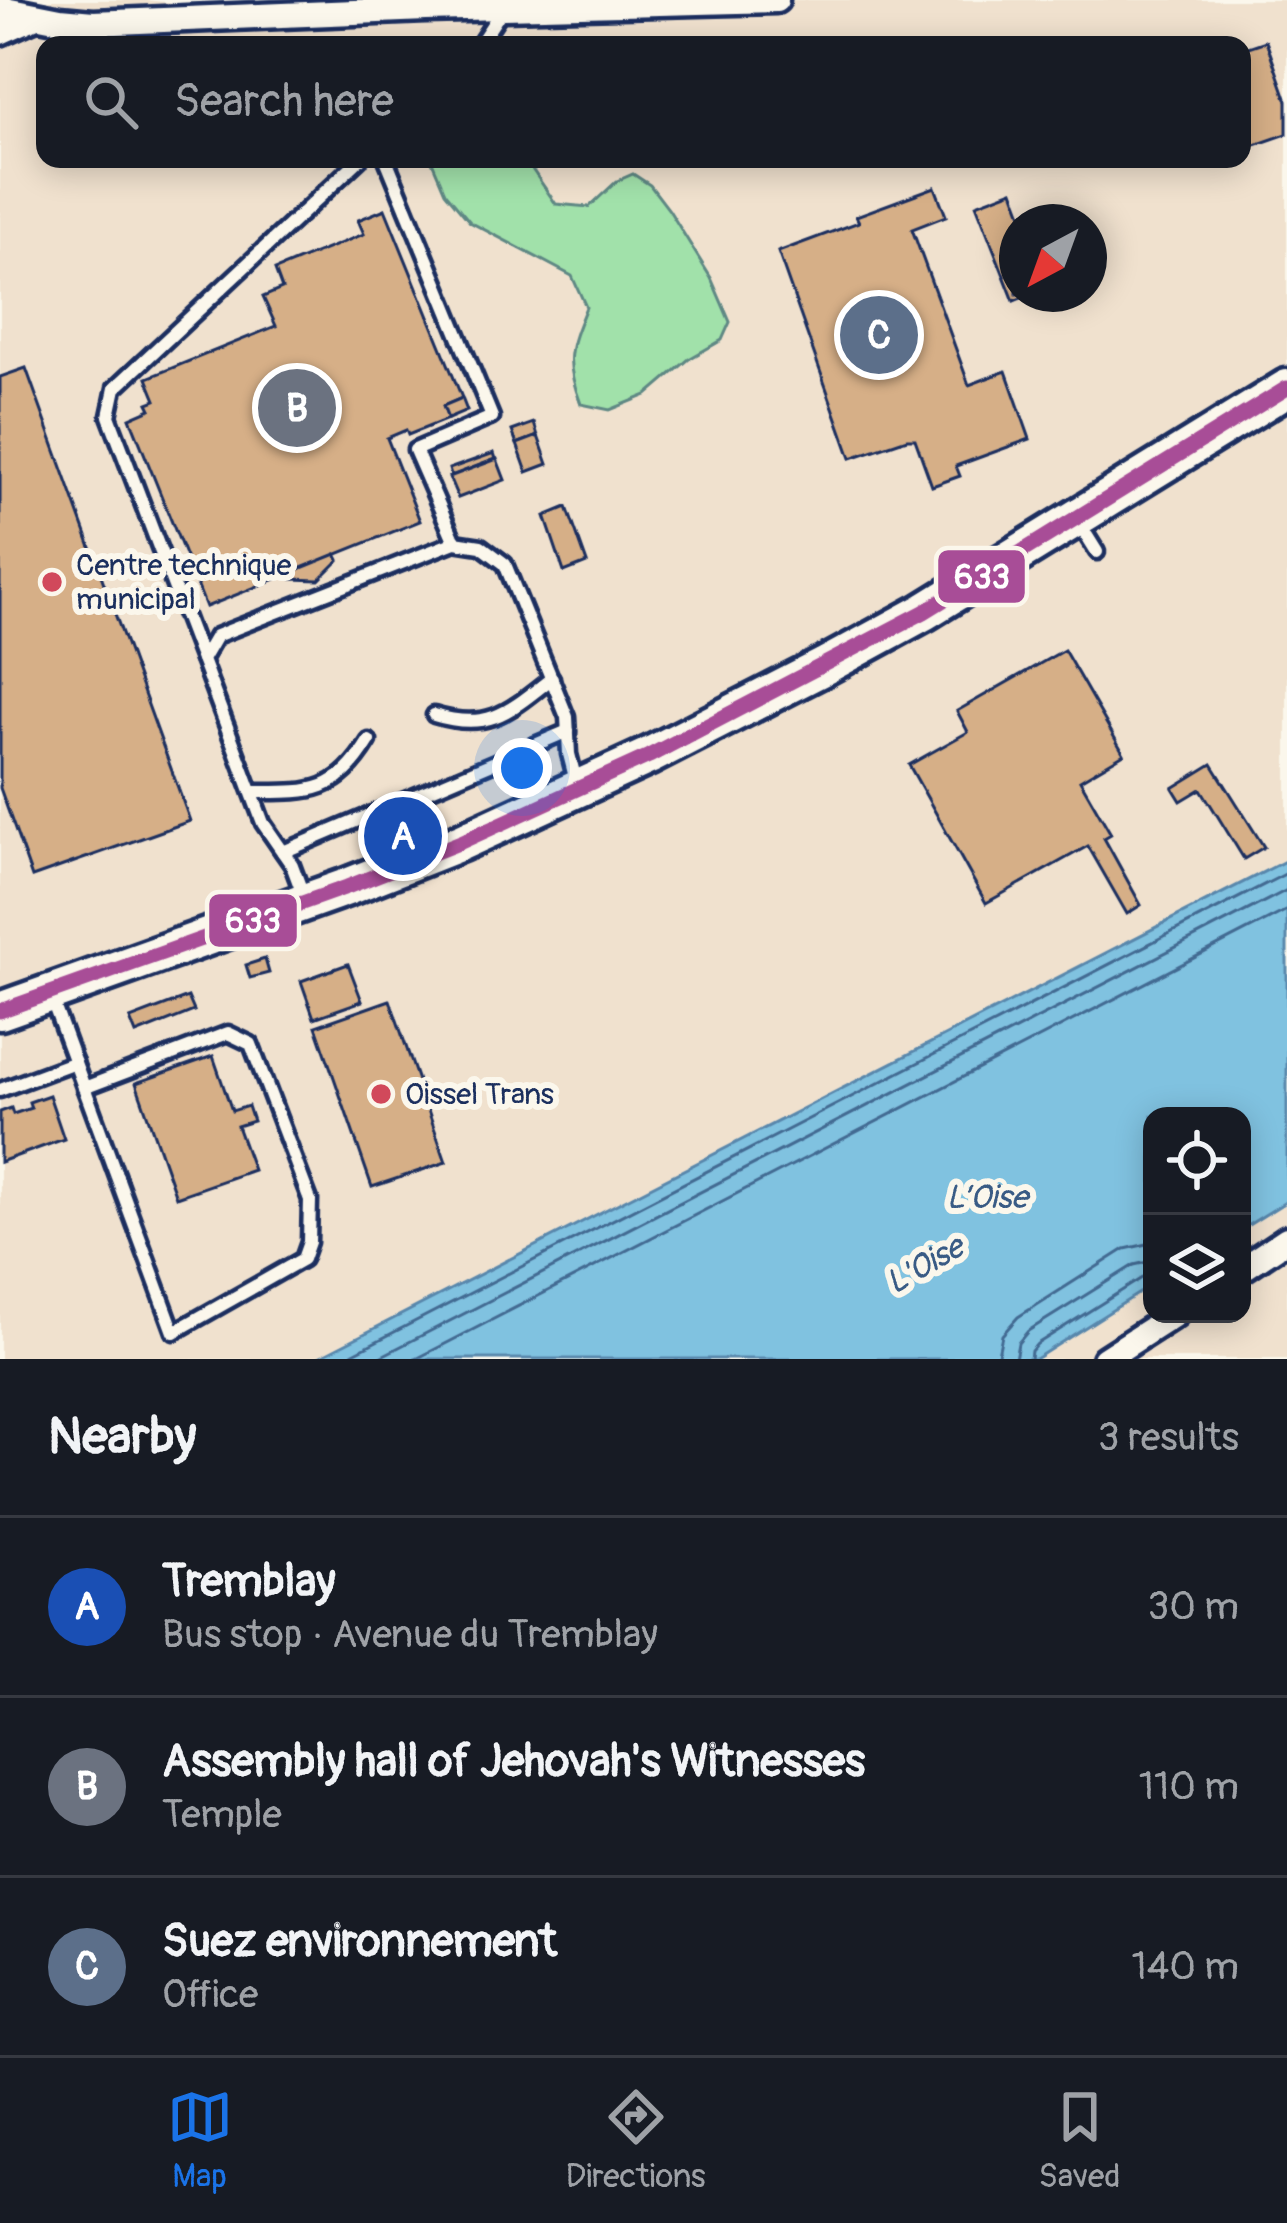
<!DOCTYPE html>
<html lang="en">
<head>
<meta charset="utf-8">
<style>
	:root { --surface:#171b24; --page:#242831; --text:#f1f3f6; --muted:#9ea1a6; --line:#363941; --accent:#1a73e8 }
	body { margin:0; font-family:Pangolin,sans-serif; background:var(--page); color:var(--text) }
	.controls { position:absolute; right:36px; bottom:36px; display:grid; overflow:hidden; border-radius:24px; box-shadow:0 6px 30px #0003 }
	.controls button { width:108px; height:108px; display:grid; place-items:center; padding:0; border:0; border-bottom:3px solid var(--line); background:var(--surface); color:var(--text); font:60px sans-serif }
	.compass { position:absolute; left:999px; top:204px; width:108px; height:108px; border-radius:50%; background:var(--surface); box-shadow:0 6px 30px #0003; rotate:221deg }
	.you { position:absolute; left:522px; top:768px; width:42px; height:42px; margin:-30px; border:9px solid #fff; border-radius:50%; background:#1a73e8; box-shadow:0 0 0 18px #1a73e833 }
	.badge { display:grid; place-items:center; width:78px; height:78px; border-radius:50%; background:var(--accent); color:#fff; font-size:39px; font-weight:700 }
	.pin { position:absolute; translate:-50% -50%; border:6px solid #fff; box-shadow:0 3px 12px #0006 }
	.list { margin:0; padding:0; list-style:none }
	h2 { display:flex; justify-content:space-between; align-items:center; height:156px; margin:0; padding:0 48px; font-size:51px }
	h2 small { font-size:39px; font-weight:400; color:var(--muted) }
	.list li { display:grid; grid-template-columns:78px 1fr auto; gap:36px; align-items:center; box-sizing:border-box; height:180px; padding:0 48px; border-top:3px solid var(--line) }
	.list b { display:block; font-size:45px; white-space:nowrap }
	.list p { margin:0; font-size:39px; white-space:nowrap; color:var(--muted) }
	.list em { font-size:39px; font-style:normal; color:var(--muted) }
	.icon { flex:none; width:66px; height:66px; fill:none; stroke:currentColor; stroke-width:2; stroke-linecap:round; stroke-linejoin:round }
	.map { position:relative; flex:none; width:1287px; height:1359px; overflow:hidden }
	.search { position:absolute; background:var(--surface); box-shadow:0 6px 30px #0003; left:36px; right:36px; top:36px; height:132px; display:flex; align-items:center; gap:30px; box-sizing:border-box; padding:0 42px; border-radius:24px; color:var(--muted); font-size:45px }
	.sheet { height:696px; background:var(--surface) }
	nav { display:flex; justify-content:space-around; align-items:center; box-sizing:border-box; height:168px; border-top:3px solid var(--line); background:var(--surface); font-size:33px; color:var(--muted) }
	nav a { display:grid; justify-items:center; gap:6px }
	nav .on { color:var(--accent) }
	.map>svg:first-child { display:block }
	.built { fill:#f0e1ce; fill-rule:evenodd }
	.green { fill:#a1e1aa; stroke:#5e8884; stroke-width:3 }
	.water { fill:#80c2e0; stroke:#5887ac; stroke-width:3 }
	.lines { fill:none; stroke-linecap:round; stroke-linejoin:round }
	.shore { stroke:#436a92; stroke-width:3 }
	.building { fill:#d6af87; stroke:#1b2f5e; stroke-width:3 }
	.lane-casing { stroke:#1b2f5e; stroke-width:21 }
	.street-casing { stroke:#1b2f5e; stroke-width:33 }
	.secondary-casing { stroke:#1b2f5e; stroke-width:45 }
	.lane { stroke:#fbf7ec; stroke-width:12 }
	.street { stroke:#fbf7ec; stroke-width:24 }
	.secondary { stroke:#fbf7ec; stroke-width:36 }
	.bus-1-casing { stroke:#fbf7ec; stroke-width:24 }
	.bus-1 { stroke:#a84d97; stroke-width:15 }
	.poi-dot { fill:#d1495b; stroke:#fbf7ec; stroke-width:4.5 }
	.labels { text-anchor:middle; dominant-baseline:central; stroke-width:12; stroke-linejoin:round; paint-order:stroke }
	.poi-label { font-size:30px; fill:#1b2f5e; stroke:#fbf7ec; text-anchor:start }
	.water-label { font-size:33px; font-style:italic; fill:#395b85; stroke:#fbf7ec }
	.line-badge { stroke:#fbf7ec; stroke-width:4.5 }
	.badge-label { font-size:33px; text-anchor:middle; font-weight:bold; fill:#fff }
</style>
</head>
<body>
<div class="map">
<svg width="1287" height="1359" viewBox="0 0 1287 1359">
	<rect width="100%" height="100%" fill="#fbf7ec"/>
	<filter id="ink" filterUnits="userSpaceOnUse"><feTurbulence type="fractalNoise" baseFrequency=".00833" numOctaves="2"/><feDisplacementMap in="SourceGraphic" scale="24" xChannelSelector="R" yChannelSelector="G"/><feConvolveMatrix kernelMatrix="1 2 1 2 8 2 1 2 1" color-interpolation-filters="sRGB"/></filter>
	<g filter="url(#ink)">
		<g class="built">
			<path d="M0 0H145L275 13 439 0H1287V860L315 1359H0ZM45 45H1242V159H45ZM1017 222H1089V294H1017Z"/>
			<polygon points="1287,1201 1287,1359 1035,1359 1152,1285 1152,1314 1242,1314 1242,1229"/>
		</g>
		<path class="green" d="M431 159H525L556 204 589 207 617 181 633 174 650 185 669 210 711 278 730 322 722 340 689 359 647 395 610 410 581 404C564 360 569 349 586 307L572 276 470 222 445 192Z"/>
		<polygon class="water" points="1287,860 1287,1201 1242,1229 1242,1116 1152,1116 1152,1285 1035,1359 315,1359"/>
		<g class="lines">
			<g class="shore">
				<polyline points="342,1359 1287,873"/>
				<polyline points="376,1359 1287,890"/>
				<polyline points="416,1359 1287,910"/>
				<polyline points="997,1359 1002,1335 1018,1317 1125,1249 1152,1243"/>
				<polyline points="1015,1359 1018,1343 1028,1331 1134,1265 1152,1261"/>
				<polyline points="1030,1359 1031,1351 1037,1344 1142,1278 1152,1276"/>
			</g>
		</g>
		<g class="building">
			<polygon points="1266,41 1287,101 1287,134 1244,149 1242,49"/>
			<polygon points="935,187 946,216 912,229 969,385 1006,371 1030,439 956,466 960,476 932,486 915,439 907,439 851,458 778,252 859,222 856,216"/>
			<polygon points="1013,190 1025,222 1017,222 1017,294 1031,294 1014,301 976,204"/>
			<polygon points="385,209 462,398 443,406 448,419 408,435 406,430 387,438 420,521 206,607 130,418 151,409 148,403 156,400 147,378 276,326 263,297 282,289 275,270 364,234 358,220"/>
			<polygon points="26,368 190,821 32,877 0,788 0,377"/>
			<polygon points="462,398 467,411 448,419 443,406"/>
			<polygon points="534,423 538,436 517,444 512,431"/>
			<polygon points="538,436 548,464 527,472 517,444"/>
			<polygon points="494,453 496,459 451,476 449,469"/>
			<polygon points="497,459 505,480 458,498 449,477"/>
			<polygon points="567,507 587,563 564,572 545,516"/>
			<polygon points="336,554 339,560 319,580 292,579 289,573"/>
			<polygon points="1064,650 1124,754 1080,780 1111,834 1104,838 1141,905 1127,914 1088,846 986,903 909,765 968,732 957,711"/>
			<polygon points="1212,764 1264,847 1244,859 1201,789 1181,801 1173,788"/>
			<polygon points="265,959 269,973 250,978 246,965"/>
			<polygon points="348,964 362,1001 314,1018 301,981"/>
			<polygon points="188,997 194,1011 136,1034 130,1019"/>
			<polygon points="390,1000 446,1162 372,1187 316,1026"/>
			<polygon points="213,1056 232,1111 248,1106 253,1121 237,1126 253,1170 176,1197 136,1083"/>
			<polygon points="49,1095 64,1139 0,1162 0,1112 11,1108 13,1114 31,1108 29,1102"/>
		</g>
		<g class="lines">
			<defs>
				<g id="lane">
					<polyline points="479,45 504,7"/>
					<polyline points="386,159 492,417 415,450 455,542"/>
					<polyline points="1079,523 1097,552"/>
					<polyline points="202,660 109,416 115,388 360,159"/>
					<path d="M434 715C489 732 510 711 552 678"/>
					<path d="M252 792C310 792 336 795 369 741"/>
					<polyline points="283,852 568,731"/>
					<polyline points="305,900 292,865 263,823 202,660 216,636 455,542 481,546 505,564 567,717 569,754 577,785"/>
					<polyline points="52,1000 174,1332 303,1259 309,1242 310,1200 251,1044 228,1033 84,1088"/>
					<polyline points="0,1090 75,1062"/>
				</g>
				<g id="street">
					<polyline points="0,8 60,20 93,23 426,9 776,0"/>
					<polyline points="0,32 36,16"/>
					<polyline points="1242,1269 1287,1239"/>
					<polyline points="1105,1359 1175,1314"/>
				</g>
				<polyline id="secondary" points="0,1011 347,887 461,842 649,756 825,666 924,612 1287,388"/>
			</defs>
			<use href="#lane" class="lane-casing"/>
			<use href="#street" class="street-casing"/>
			<use href="#secondary" class="secondary-casing"/>
			<use href="#lane" class="lane"/>
			<use href="#street" class="street"/>
			<use href="#secondary" class="secondary"/>
			<defs>
				<polyline id="bus-1" points="0,1011 347,887 461,842 649,756 924,612 1287,388"/>
			</defs>
			<use href="#bus-1" class="bus-1-casing"/>
			<use href="#bus-1" class="bus-1"/>
		</g>
	</g>
	<g class="poi-dot">
		<circle cx="52" cy="582" r="12"/>
		<circle cx="381" cy="1094" r="12"/>
	</g>
	<g class="labels">
		<g class="poi-label">
			<text x="76" y="565">Centre technique<tspan x="76" dy="34">municipal</tspan></text>
			<text x="405" y="1094">Oissel Trans</text>
		</g>
		<g class="water-label">
			<text x="987" y="1197">L’Oise</text>
			<text transform="translate(925 1265) rotate(-30)">L'Oise</text>
		</g>
	</g>
	<g class="line-badge">
		<rect x="936" y="548" width="91" height="57" rx="12" fill="#a84d97"/>
		<rect x="207" y="892" width="92" height="57" rx="12" fill="#a84d97"/>
	</g>
	<g class="badge-label">
		<text x="982" y="588">633</text>
		<text x="253" y="932">633</text>
	</g>
</svg>
<div class="controls">
<button><svg class="icon" aria-label="locate" viewBox="0 0 24 24"><circle cx="12" cy="12" r="6"/><path d="M12 2v4M12 18v4M2 12h4M18 12h4"/></svg></button>
<button><svg class="icon" aria-label="layers" viewBox="0 0 24 24"><path d="M12 4l9 5-9 5-9-5zM3 14l9 5 9-5"/></svg></button>
</div>
<svg class="compass" viewBox="-18 -18 36 36"><path d="M0-13l5 13h-10z" fill="#e53935"/><path d="M0 13l5-13h-10z" fill="#9ea1a6"/></svg>
<div class="you"></div>
<div class="pin badge" style="left:403px;top:836px;background:#1a4fb4">A</div>
<div class="pin badge" style="left:297px;top:408px;background:#6b7280">B</div>
<div class="pin badge" style="left:879px;top:335px;background:#5c6f8a">C</div>
<div class="search"><svg class="icon" aria-label="search" viewBox="0 0 24 24"><circle cx="10" cy="10" r="6"/><path d="M15 15l6 6"/></svg>Search here</div>
</div>
<section class="sheet">
<h2>Nearby<small>3 results</small></h2>
<ul class="list">
<li><span class="badge" style="background:#1a4fb4">A</span><div><b>Tremblay</b><p>Bus stop · Avenue du Tremblay</p></div><em>30 m</em></li>
<li><span class="badge" style="background:#6b7280">B</span><div><b>Assembly hall of Jehovah's Witnesses</b><p>Temple</p></div><em>110 m</em></li>
<li><span class="badge" style="background:#5c6f8a">C</span><div><b>Suez environnement</b><p>Office</p></div><em>140 m</em></li>
</ul>
</section>
<nav>
<a class="on"><svg class="icon" aria-label="map" viewBox="0 0 24 24"><path d="M3 6l6-2 6 2 6-2v14l-6 2-6-2-6 2zM9 4v14M15 6v14"/></svg>Map</a>
<a><svg class="icon" aria-label="directions" viewBox="0 0 24 24"><path d="M12 3l9 9-9 9-9-9zM9 14v-3h6M13 9l2 2-2 2"/></svg>Directions</a>
<a><svg class="icon" aria-label="saved" viewBox="0 0 24 24"><path d="M7 4h10v16l-5-4-5 4z"/></svg>Saved</a>
</nav>
</body>
</html>
